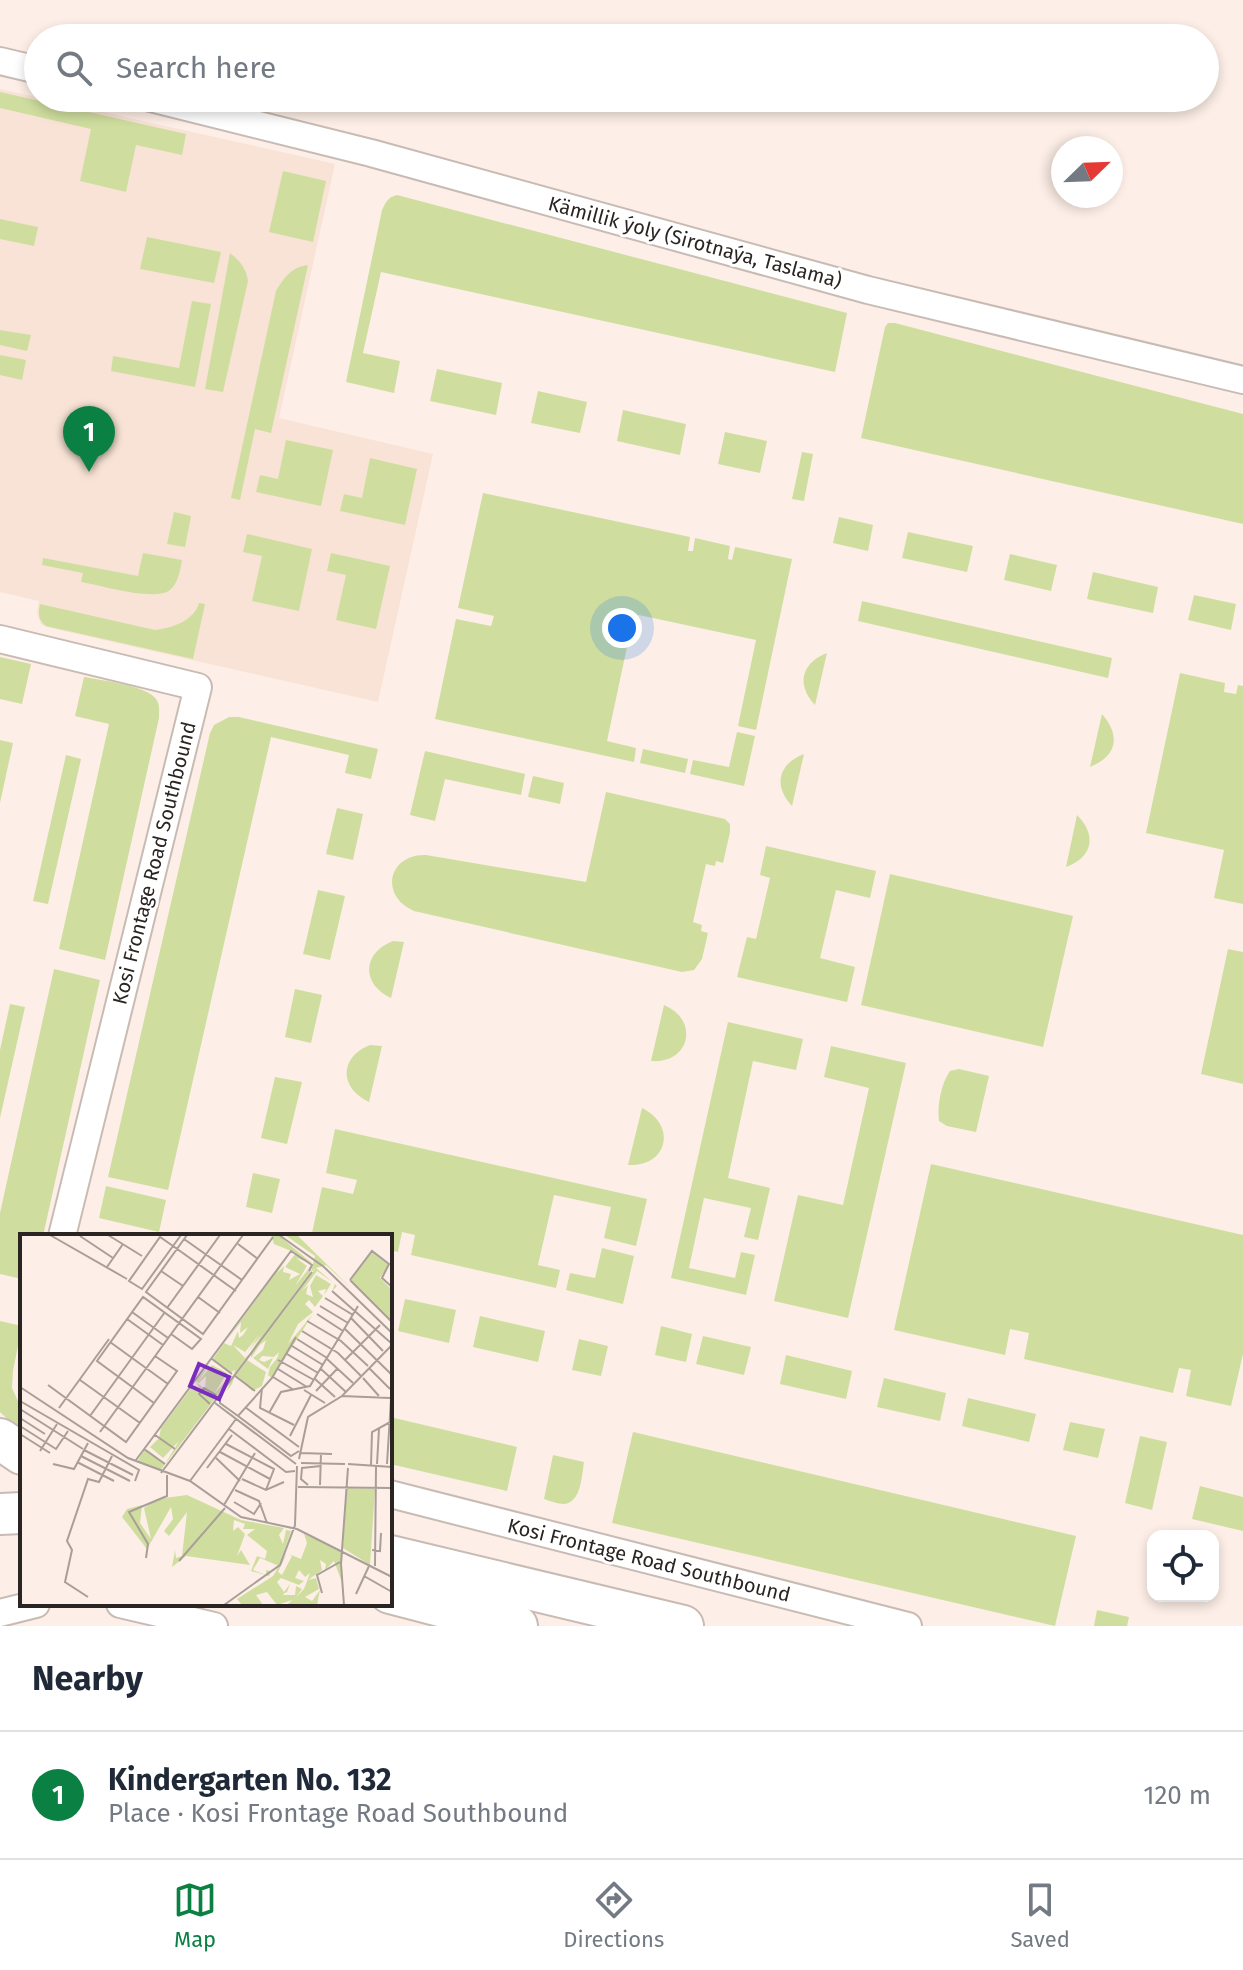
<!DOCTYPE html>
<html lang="en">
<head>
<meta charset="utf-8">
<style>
	:root { --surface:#fff; --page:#f6f6f7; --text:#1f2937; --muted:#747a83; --line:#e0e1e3; --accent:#0b8043 }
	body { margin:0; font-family:"Fira Sans",sans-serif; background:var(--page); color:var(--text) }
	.controls { position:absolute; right:24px; bottom:24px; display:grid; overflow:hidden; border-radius:16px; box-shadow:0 4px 12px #0003 }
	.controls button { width:72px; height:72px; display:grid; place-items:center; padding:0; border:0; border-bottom:2px solid var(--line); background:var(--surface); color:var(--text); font:40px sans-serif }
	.compass { position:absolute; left:1051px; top:136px; width:72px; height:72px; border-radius:50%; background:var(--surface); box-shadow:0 4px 12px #0003; rotate:67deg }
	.you { position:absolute; left:622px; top:628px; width:28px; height:28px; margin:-20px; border:6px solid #fff; border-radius:50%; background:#1a73e8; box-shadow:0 0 0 12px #1a73e833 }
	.badge { display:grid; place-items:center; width:52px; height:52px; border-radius:50%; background:var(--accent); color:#fff; font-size:26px; font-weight:700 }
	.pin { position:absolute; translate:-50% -66px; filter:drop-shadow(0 2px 4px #0008) }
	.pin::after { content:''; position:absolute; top:42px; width:28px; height:24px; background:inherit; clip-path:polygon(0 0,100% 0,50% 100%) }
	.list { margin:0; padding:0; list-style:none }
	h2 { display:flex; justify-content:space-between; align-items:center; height:104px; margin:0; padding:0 32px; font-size:34px }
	h2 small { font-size:26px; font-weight:400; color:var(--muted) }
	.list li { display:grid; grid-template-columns:52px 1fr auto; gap:24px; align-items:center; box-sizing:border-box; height:128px; padding:0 32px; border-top:2px solid var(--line) }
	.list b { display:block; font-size:30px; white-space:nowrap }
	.list p { margin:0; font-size:26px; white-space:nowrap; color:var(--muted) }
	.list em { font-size:26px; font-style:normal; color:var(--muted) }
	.icon { flex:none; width:44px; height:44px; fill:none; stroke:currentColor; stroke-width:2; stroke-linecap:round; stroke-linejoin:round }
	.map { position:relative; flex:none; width:1243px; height:1626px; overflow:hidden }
	.search { position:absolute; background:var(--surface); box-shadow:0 4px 12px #0003; left:24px; right:24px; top:24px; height:88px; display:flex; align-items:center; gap:20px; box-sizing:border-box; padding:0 28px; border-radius:44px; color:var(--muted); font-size:30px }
	.sheet { height:232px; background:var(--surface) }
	nav { display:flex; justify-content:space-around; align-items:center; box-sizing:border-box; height:112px; border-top:2px solid var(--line); background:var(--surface); font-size:22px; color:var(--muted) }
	nav a { display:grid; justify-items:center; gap:4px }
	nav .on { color:var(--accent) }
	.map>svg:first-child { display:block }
	.built { fill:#f8e3d6 }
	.green { fill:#cfde9f }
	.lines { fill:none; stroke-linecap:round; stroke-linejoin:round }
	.minor-casing { stroke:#c8bbb3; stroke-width:30 }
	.primary-casing { stroke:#c8bbb3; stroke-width:44 }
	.minor { stroke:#fff; stroke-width:26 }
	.primary { stroke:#fff; stroke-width:40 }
	.labels { text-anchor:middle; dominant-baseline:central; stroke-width:6; stroke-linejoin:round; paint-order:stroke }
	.street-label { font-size:20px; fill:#2a2522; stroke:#fff }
	.inset-road { fill:none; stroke:#a99e98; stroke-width:2 }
	.view { fill:#7b2cbf; fill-opacity:0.15; stroke:#7b2cbf; stroke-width:4 }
	.inset-edge { fill:none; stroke:#2a2522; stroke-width:4 }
</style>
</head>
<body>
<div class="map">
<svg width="1243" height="1626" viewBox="0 0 1243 1626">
	<rect width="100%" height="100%" fill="#fdefe7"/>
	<polygon class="built" points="0,89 335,164 279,418 433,454 378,702 46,627 41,624 38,617 37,612 39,601 0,592"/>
	<g class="green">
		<polygon points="0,92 186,134 182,155 136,145 126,192 80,181 91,129 0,108"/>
		<polygon points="283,171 326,181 313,242 269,232"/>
		<path d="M397 195 847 313 835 372 381 272 363 353 400 361 394 393 346 382 382 210C386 202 388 197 397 195Z"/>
		<polygon points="0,219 38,227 34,246 0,239"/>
		<polygon points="147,237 221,252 214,283 140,269"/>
		<path d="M230 253C240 261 246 268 248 281L223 392 205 389Z"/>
		<path d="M308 265 271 433 255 429 240 500 231 498 276 291C284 278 291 267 308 265Z"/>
		<polygon points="192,301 211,304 195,387 111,371 113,356 179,368"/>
		<polygon points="888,323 895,323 1243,414 1243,524 861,438 885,327"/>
		<polygon points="0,330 31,335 27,351 0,345"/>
		<polygon points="0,355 26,360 22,380 0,375"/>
		<polygon points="437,369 502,383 496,415 430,401"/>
		<polygon points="538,391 587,402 580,433 531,423"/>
		<polygon points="623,410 686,424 680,455 617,441"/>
		<polygon points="725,432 767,441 760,473 718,464"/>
		<polygon points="286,440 333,450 321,506 256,492 260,475 278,479"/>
		<polygon points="802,452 813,454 804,501 792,499"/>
		<polygon points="370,458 417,469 405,525 340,511 344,494 362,498"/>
		<polygon points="483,493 690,537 688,551 693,551 695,538 730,546 728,559 732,560 735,547 792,559 756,730 738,726 756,640 634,614 607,741 636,748 634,762 435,719 456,619 491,626 494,616 458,608"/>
		<polygon points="174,512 191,516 185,547 167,544"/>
		<polygon points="839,517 873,525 868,551 833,543"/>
		<polygon points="908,532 973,546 967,572 902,558"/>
		<polygon points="247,534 312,549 299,611 252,601 262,556 243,552"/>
		<path d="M143 553 182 560C180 571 178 583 170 590 155 602 100 585 81 582L83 573 42 565 43 558 138 576Z"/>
		<polygon points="331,553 390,566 376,629 336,620 346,575 327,571"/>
		<polygon points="1010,554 1057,565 1051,591 1004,580"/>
		<polygon points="1093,572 1158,587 1153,613 1087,599"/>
		<polygon points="1194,595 1236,604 1231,630 1188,620"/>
		<polygon points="862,601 1112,658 1108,678 858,621"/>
		<path d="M199 603 205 604 193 659 46 626C38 620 38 613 40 604L155 630C172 628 194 621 199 603Z"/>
		<path d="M827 653 815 705C796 685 801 663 827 653Z"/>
		<polygon points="0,657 31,664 22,704 0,699"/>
		<polygon points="1180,673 1225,683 1224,692 1236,694 1238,685 1243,686 1243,904 1214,898 1224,850 1146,833"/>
		<path d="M84 677C100 680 148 686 156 699 160 704 159 711 159 718L105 960 59 949 109 724 75 716Z"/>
		<path d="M1102 714C1121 736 1117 756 1090 767Z"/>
		<polygon points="229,717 239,717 378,749 371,779 345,773 349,755 271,737 168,1190 108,1177 210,733 214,725"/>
		<polygon points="737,732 755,736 744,786 690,774 693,760 729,767"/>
		<polygon points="0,740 13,743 0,803"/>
		<polygon points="643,749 688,759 685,773 640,763"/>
		<polygon points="425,751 525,774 521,795 445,779 435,821 410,815"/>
		<path d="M804 754 792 806C773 786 778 764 804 754Z"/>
		<polygon points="66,755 81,759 48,904 33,901"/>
		<polygon points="533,776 564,783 560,804 528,797"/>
		<path d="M606 792 725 819 730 824V832L723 863 716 861 715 866 706 864 693 922 702 925 701 931 708 933 702 959 694 970 682 972 414 911C379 896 388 854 426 855L586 882Z"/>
		<polygon points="337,808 363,814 353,860 326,854"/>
		<path d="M1077 815C1097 835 1093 857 1066 867Z"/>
		<polygon points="766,846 876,871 870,898 836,890 820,958 855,967 847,1002 737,977 747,937 756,939 770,878 760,875"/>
		<polygon points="890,874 1073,916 1043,1047 861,1005"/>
		<polygon points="318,890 345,896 330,960 303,954"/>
		<path d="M393 941 404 942 391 998C361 984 362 953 393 941Z"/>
		<polygon points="1228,949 1243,952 1243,1084 1201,1074"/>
		<polygon points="54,969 100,980 43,1236 22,1236 22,1279 0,1274 0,1213"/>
		<polygon points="295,989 322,995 311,1043 285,1037"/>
		<polygon points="10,1004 25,1007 0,1118 0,1050"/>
		<path d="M664 1005C700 1020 690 1064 651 1061Z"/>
		<polygon points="728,1022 803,1039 796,1070 753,1061 728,1178 770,1188 758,1240 744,1237 751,1208 704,1198 689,1268 735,1278 741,1252 755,1255 746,1295 671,1278"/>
		<path d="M370 1045 382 1046 369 1102C339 1088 339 1057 370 1045Z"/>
		<polygon points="831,1046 906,1063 848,1318 774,1301 798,1195 843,1205 869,1088 824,1077"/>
		<path d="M959 1069 989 1076 976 1132 947 1126 939 1121C937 1105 941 1084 950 1071Z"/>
		<polygon points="275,1077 302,1082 287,1144 261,1138"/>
		<path d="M642 1108C677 1125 668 1167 628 1165Z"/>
		<polygon points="335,1129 647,1199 636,1246 604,1238 611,1207 554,1195 538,1265 560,1270 556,1288 411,1255 415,1235 402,1232 398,1252 390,1250 390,1236 325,1236 312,1233 322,1187 353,1194 357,1180 326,1173"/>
		<polygon points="931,1164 1243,1235 1243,1354 1231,1406 1186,1396 1191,1370 1179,1368 1173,1393 1024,1359 1029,1333 1010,1329 1005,1355 894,1330"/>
		<polygon points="253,1173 280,1179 272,1213 246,1207"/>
		<polygon points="106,1186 166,1200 159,1232 99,1218"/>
		<polygon points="602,1248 634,1256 623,1304 566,1290 570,1273 595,1278"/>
		<polygon points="405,1299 456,1310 449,1343 398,1331"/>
		<polygon points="480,1316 545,1331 538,1362 473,1347"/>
		<polygon points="0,1321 22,1326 13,1371 12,1388 22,1410 22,1433 0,1412"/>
		<polygon points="661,1326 692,1334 686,1362 655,1355"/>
		<polygon points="703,1336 751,1347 744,1375 696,1364"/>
		<polygon points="579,1339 608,1346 601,1376 572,1370"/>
		<polygon points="786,1355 852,1371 846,1399 780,1384"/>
		<polygon points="884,1378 946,1393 940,1421 877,1407"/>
		<polygon points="968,1398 1036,1414 1029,1442 962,1426"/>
		<polygon points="390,1417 517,1447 507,1491 390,1464"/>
		<polygon points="1070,1422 1105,1429 1098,1458 1063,1450"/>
		<polygon points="633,1432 1076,1536 1055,1626 612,1523"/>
		<polygon points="1140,1436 1167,1442 1152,1510 1125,1503"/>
		<path d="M553 1455 584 1462C582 1475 581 1503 564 1504 558 1504 550 1501 544 1499Z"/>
		<polygon points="1200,1486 1243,1497 1243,1531 1192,1519"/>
		<polygon points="1097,1610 1129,1617 1127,1626 1094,1626"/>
	</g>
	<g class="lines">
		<defs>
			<g id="minor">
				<polyline points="0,61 38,70"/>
				<polyline points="150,98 371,153 868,290 1243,380"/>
				<polyline points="0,639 198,687 62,1236"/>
				<polyline points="390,1494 908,1626"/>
				<polyline points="120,1604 214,1626"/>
				<polyline points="0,1613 36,1604"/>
			</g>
			<g id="primary">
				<polyline points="0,1439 22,1454"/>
				<polyline points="0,1514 22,1513"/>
				<polyline points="390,1556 683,1626"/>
				<polyline points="390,1593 517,1626"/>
			</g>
		</defs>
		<use href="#minor" class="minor-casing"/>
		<use href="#primary" class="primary-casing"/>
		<use href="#minor" class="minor"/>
		<use href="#primary" class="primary"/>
	</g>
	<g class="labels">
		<g class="street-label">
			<text transform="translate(695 242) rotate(15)">Kämillik ýoly (Sirotnaýa, Taslama)</text>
			<text transform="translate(154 863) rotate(-76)">Kosi Frontage Road Southbound</text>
			<text transform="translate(649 1560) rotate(14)">Kosi Frontage Road Southbound</text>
		</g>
	</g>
	<g transform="translate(20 1234)">
		<rect width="372" height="372" fill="#fdefe7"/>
		<path d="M251 1H258L293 30 276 24 287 32 275 52 291 32 290 39 230 119 242 100 227 119 239 101 225 118 213 111 225 124 229 120 214 140 215 136 209 139 193 125 204 109 211 112 218 97 219 104 223 101 228 93 220 99 221 88 206 107 270 19 257 39 264 32 263 38 271 40 269 46 280 40 265 33 276 19 254 10ZM265 1H277L334 57 306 31 296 34 317 52 312 57 315 50 297 37 282 57 288 51 286 60 293 63 290 52 296 41 311 50 304 61 306 55 298 57 303 62 295 73 289 66 285 70 293 78 278 90 268 110 293 80 252 144 248 141 250 133 262 118 257 124 259 118 254 123 242 122 239 126 244 128 253 124 248 135 233 124 243 116 246 106 240 111 250 96 231 124V120L295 35 291 38 295 22ZM352 18 369 31 360 44 372 56V87L331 46ZM230 121 227 126 246 138 242 152 232 157 215 141 212 150 207 157 210 148ZM191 128 178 148 192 131 207 139 194 160 210 142 197 162 140 237 117 228 124 216 132 220 127 215 145 230 159 207 143 224 130 213 139 204 141 194 126 214 174 150 171 155 182 158 176 148 185 155 186 142 179 149 176 147ZM327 254 355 255 350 331 323 314ZM167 261 221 286 264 294 259 301 263 310 266 296 271 297 259 332 240 324 233 336 246 341V336L251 337 249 342 231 337 237 322 245 325 247 317 227 301 235 295H223L225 290 214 286 213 297 218 293 225 300 217 322 221 316 230 331 166 322 152 333 155 316 156 324 162 322 167 278 149 302 144 297 153 285 151 273 127 315 102 283 107 275 122 271 120 289 131 305 124 274 137 265ZM284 300 321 316 323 351 314 327 305 336 306 330 300 326 302 336 288 346 296 344 299 355 285 363 292 367 300 356 297 371H267L272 366 257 371 250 362 245 366 248 371 245 366 250 362 247 358 236 361 243 371H222L217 365 253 342 267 319 258 338 262 341 272 322 269 320 281 325 287 309ZM279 336 285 343 290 339 284 355 276 363 282 355 276 352 275 361H264L263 360 267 358 270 350 264 358 257 348 261 344 279 351 284 347 275 344Z" fill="#cfde9f" fill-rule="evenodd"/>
		<path class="inset-road" d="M30 1 107 45M88 1 122 22M161 1 153 12 122 55 109 47 140 3 153 12 216 57M167 1 126 58 183 100 253 3M259 1 304 33 372 99M60 2 93 24M164 5 222 46M218 10 238 25M87 33 103 10M141 37 163 52M330 46 352 17 369 30 362 44 372 53M330 46 372 88M312 57 371 109M178 63 200 79M305 64 333 81M300 72 328 89M147 74 200 1M112 78 148 104M297 80 323 97M331 84 363 117M107 85 143 111M287 87 321 107 348 132M325 95 372 141M282 97 318 119 341 142M277 105 307 124M90 108 148 150M272 112 303 131M267 120 298 139M192 125 212 140M307 125 333 149M258 126 294 146M325 126 360 91M349 134 370 155M258 135 287 153M301 135 326 158M215 142 235 157M253 143 274 156M343 144 359 162M295 145 315 163M60 146 120 189M28 151 106 208 157 137 135 122M0 153 108 224 170 247 221 283 277 295 372 343M242 154 240 174 274 191M284 156 305 169M296 157 317 135M200 162V169L218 182 252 144 276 103M322 162 370 164M0 167 119 236 115 247M134 169 77 127 123 63 181 105 172 115 151 100M195 169 276 230M190 170 179 160 184 154 196 161M225 173 279 213M39 174 89 105M0 175 63 215M249 179 261 158 290 152 338 72M70 182 145 78M218 182 271 222 279 217M0 184 25 200M0 192 36 215 48 197M209 195 266 238 275 237M80 198 223 1M0 200 30 219M135 201 155 215M270 202 291 161M206 210 254 235 246 256M124 215 145 230M64 216 113 241M20 217 37 190M200 218 250 245M281 219 312 220M61 222 110 247M196 224 220 247M279 225 288 183 322 162 372 111M116 226 271 17 292 31 289 37M57 228 94 247M281 229 325 230M33 230 54 235 68 209M328 230 372 233M357 230 359 195M367 230 372 149M351 231 352 198 372 187M187 234 212 201M141 239 292 38M222 245 246 256 264 248M170 247 216 185M288 251 281 245 282 234 301 232M300 251 301 219M278 253 372 254M215 256 239 267 247 289M214 268 234 280 241 269M204 271 235 219M352 316 360 317 361 299M126 324 128 310 109 278 147 262V241M159 327 205 274M355 332 356 233M344 342 372 358M302 359 297 341 320 328M336 360 349 332M68 363 45 348 52 316 47 307 68 245 79 248 92 222M204 371 260 331 275 291 277 232M324 371 321 330 328 234"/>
		<path class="view" d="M179 130 209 143 199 165 170 152Z"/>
		<rect width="372" height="372" class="inset-edge"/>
	</g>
</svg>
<div class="controls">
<button><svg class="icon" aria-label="locate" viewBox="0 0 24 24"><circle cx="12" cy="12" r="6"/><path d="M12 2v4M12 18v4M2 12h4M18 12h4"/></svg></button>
</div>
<svg class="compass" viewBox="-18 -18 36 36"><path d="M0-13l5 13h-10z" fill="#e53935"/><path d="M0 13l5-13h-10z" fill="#747a83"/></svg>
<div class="you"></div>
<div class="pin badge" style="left:89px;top:472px">1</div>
<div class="search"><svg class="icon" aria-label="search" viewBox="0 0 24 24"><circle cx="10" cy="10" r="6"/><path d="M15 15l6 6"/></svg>Search here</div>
</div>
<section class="sheet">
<h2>Nearby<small></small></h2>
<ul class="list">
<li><span class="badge">1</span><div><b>Kindergarten No. 132</b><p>Place · Kosi Frontage Road Southbound</p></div><em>120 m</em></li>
</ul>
</section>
<nav>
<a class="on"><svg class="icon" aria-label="map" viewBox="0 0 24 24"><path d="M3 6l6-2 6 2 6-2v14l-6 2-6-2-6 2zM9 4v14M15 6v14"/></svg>Map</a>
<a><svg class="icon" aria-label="directions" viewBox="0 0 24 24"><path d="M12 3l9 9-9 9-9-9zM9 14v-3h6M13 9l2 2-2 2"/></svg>Directions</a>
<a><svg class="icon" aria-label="saved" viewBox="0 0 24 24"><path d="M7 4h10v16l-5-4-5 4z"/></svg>Saved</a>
</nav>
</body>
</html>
